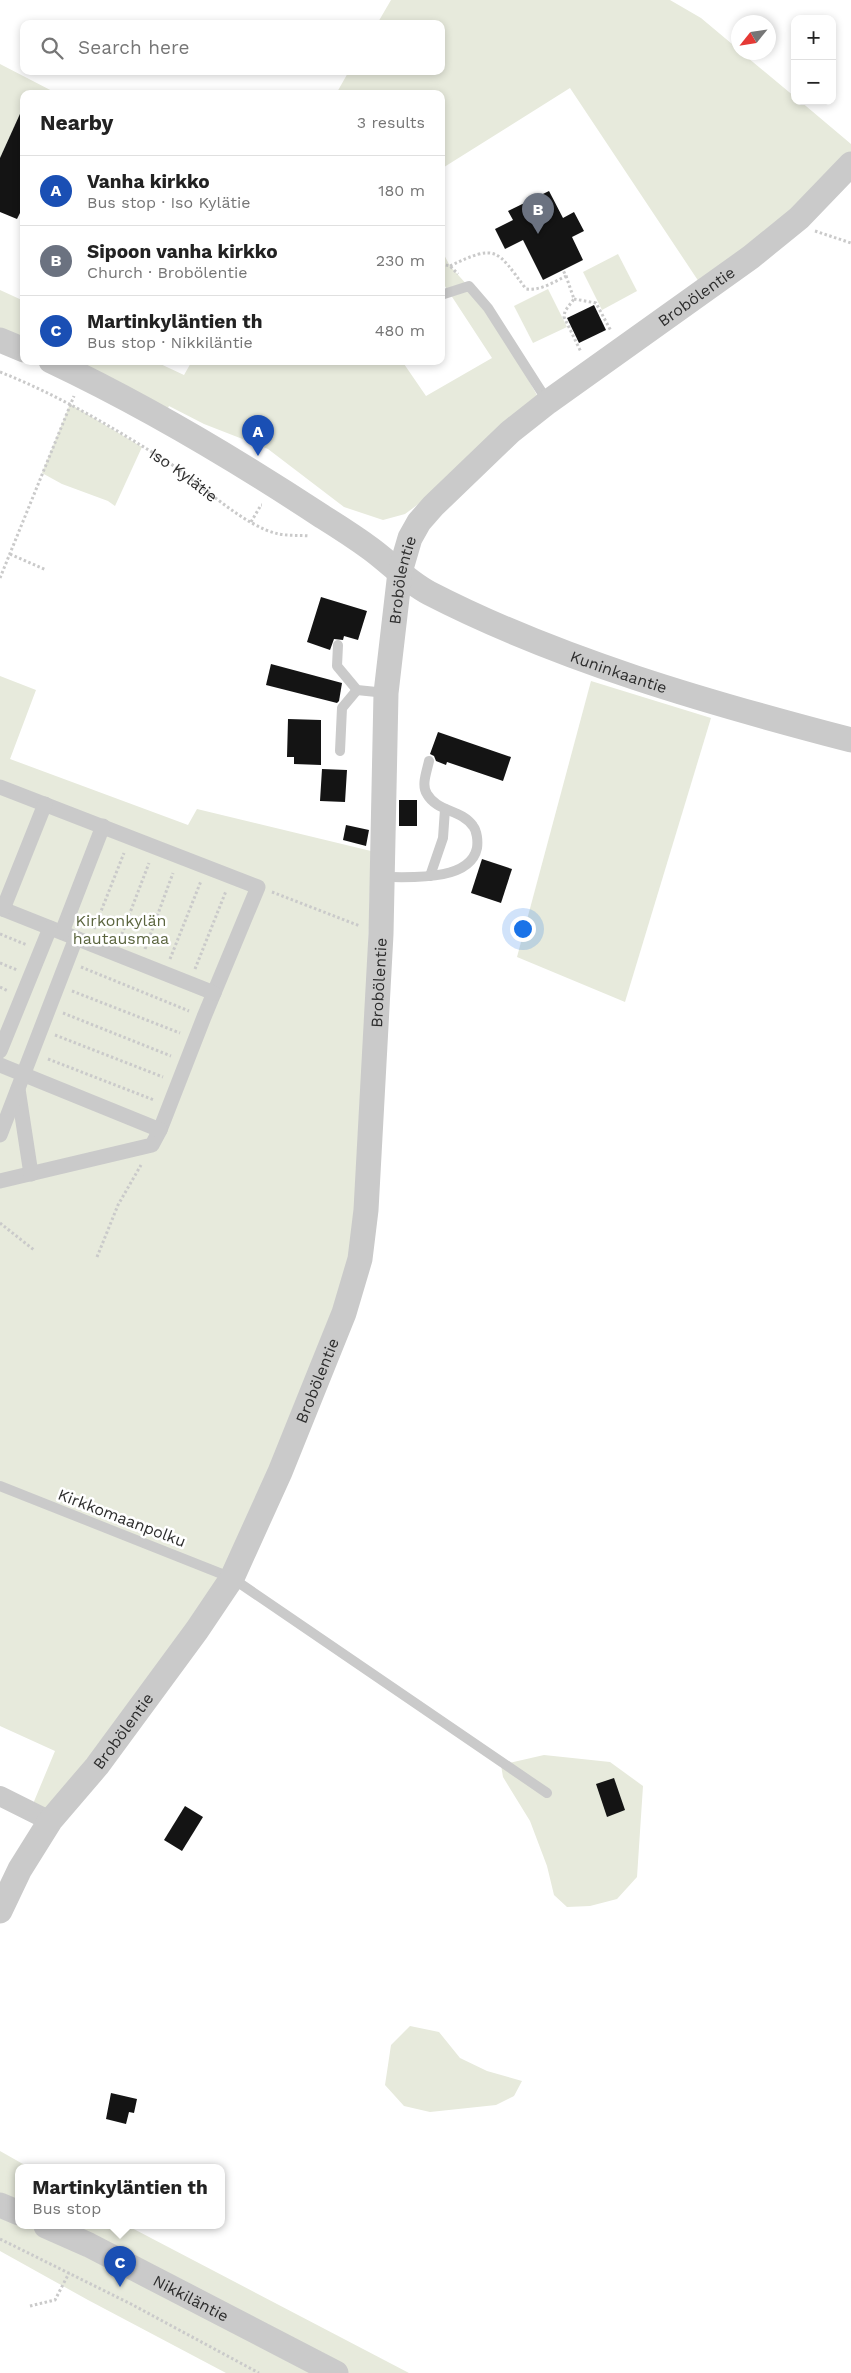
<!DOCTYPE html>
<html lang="en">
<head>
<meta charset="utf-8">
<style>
	:root { --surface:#fff; --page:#f6f6f6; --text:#222; --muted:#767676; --line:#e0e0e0; --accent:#0f766e }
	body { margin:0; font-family:"Work Sans",sans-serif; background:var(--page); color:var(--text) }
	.controls { position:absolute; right:15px; top:15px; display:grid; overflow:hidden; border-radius:10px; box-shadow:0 2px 8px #0003 }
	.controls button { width:45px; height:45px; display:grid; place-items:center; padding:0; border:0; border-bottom:1px solid var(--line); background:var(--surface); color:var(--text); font:25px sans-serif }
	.compass { position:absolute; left:731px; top:15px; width:45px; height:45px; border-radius:50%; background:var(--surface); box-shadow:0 2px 8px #0003; rotate:240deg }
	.you { position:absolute; left:522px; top:928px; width:18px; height:18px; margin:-12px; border:4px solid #fff; border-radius:50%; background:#1a73e8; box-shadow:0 0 0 8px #1a73e833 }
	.badge { display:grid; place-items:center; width:32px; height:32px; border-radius:50%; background:var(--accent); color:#fff; font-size:16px; font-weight:700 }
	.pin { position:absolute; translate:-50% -41px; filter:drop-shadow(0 1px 2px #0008) }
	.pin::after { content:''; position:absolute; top:26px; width:18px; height:15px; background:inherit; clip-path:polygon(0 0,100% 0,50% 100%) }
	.popup { position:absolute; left:15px; top:2164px; width:210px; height:65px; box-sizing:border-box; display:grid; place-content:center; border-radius:10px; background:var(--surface); filter:drop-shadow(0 1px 4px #0005); font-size:16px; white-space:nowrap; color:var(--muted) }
	.popup b { font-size:19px; color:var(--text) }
	.popup::after { content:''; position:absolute; left:50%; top:100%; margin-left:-10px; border:10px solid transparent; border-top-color:var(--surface) }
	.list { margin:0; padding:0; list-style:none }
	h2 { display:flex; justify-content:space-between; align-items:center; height:65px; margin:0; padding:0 20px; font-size:21px }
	h2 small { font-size:16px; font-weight:400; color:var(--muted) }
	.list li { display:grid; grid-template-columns:32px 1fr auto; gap:15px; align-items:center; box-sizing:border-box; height:70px; padding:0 20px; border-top:1px solid var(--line) }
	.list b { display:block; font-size:19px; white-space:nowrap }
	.list p { margin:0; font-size:16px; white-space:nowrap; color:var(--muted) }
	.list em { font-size:16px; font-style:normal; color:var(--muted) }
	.icon { flex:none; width:28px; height:28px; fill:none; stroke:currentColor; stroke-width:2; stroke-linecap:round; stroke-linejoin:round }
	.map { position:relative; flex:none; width:851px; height:2373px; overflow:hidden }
	.search { position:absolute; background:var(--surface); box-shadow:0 2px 8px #0003; left:20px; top:20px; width:425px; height:55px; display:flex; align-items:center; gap:12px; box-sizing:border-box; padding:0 18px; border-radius:10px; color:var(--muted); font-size:19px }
	.panel { position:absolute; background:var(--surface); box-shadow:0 2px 8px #0003; left:20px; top:90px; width:425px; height:275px; border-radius:10px }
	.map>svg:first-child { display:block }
	.green { fill:#e7eadc }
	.building { fill:#141414 }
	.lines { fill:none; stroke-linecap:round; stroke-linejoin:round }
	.path { stroke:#cacaca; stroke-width:3; stroke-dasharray:2.5 2.5; stroke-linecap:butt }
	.service { stroke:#cacaca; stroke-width:10 }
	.pedestrian { stroke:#cacaca; stroke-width:15 }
	.minor { stroke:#cacaca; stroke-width:20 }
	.tertiary { stroke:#cacaca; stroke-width:25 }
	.labels { text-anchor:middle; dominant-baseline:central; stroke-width:5; stroke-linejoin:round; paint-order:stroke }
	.street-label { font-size:16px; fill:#2d2d2d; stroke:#fff }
	.park-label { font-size:16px; fill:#5b653f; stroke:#fff }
</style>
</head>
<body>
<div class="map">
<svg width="851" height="2373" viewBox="0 0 851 2373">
	<rect width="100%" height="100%" fill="#fff"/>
	<g class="green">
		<polygon points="391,0 670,0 701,18 738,49 738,52 742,53 795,97 795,101 800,101 851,144 851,164 705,291 570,88 441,169 441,94 336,94 349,71 441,71 441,24 377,24"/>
		<polygon points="0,64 58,94 24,94 24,121 18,119 0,158"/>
		<polygon points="441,249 450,266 488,308 538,397 436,491 405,514 383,520 344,507 268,449 204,424 169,406 163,418 51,361 154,361 184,375 192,361 402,361 426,396 492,358 441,280"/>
		<polygon points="618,254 637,291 602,310 583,272"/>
		<polygon points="548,289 567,327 533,343 514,306"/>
		<polygon points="0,290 24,301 24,350 0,340"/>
		<polygon points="70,404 142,447 115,506 108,501 62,484 42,473"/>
		<polygon points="0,676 36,690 10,759 188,825 197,809 371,851 360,1259 232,1578 50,1821 30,1811 55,1751 0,1726"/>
		<polygon points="591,681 711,718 625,1002 517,957"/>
		<polygon points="544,1755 610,1762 643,1786 637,1877 617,1899 590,1906 567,1907 554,1895 547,1866 530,1821 503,1777 501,1765"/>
		<polygon points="410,2026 439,2032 460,2058 487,2071 522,2081 514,2096 496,2105 430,2112 404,2106 385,2085 391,2045"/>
		<polygon points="0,2151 30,2168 19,2168 19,2226 128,2226 409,2373 226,2373 88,2300 0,2251"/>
	</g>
	<g class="building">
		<polygon points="24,105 24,205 17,219 0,212 0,158"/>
		<polygon points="549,191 563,218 574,212 584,231 572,237 583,260 543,280 523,240 505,249 495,229 513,220 508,211"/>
		<polygon points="594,305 606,330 579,343 567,318"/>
		<polygon points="321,597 367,611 358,640 344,636 343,640 334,639 330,650 307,642"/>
		<polygon points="271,664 342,683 339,701 337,703 266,685"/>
		<polygon points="288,719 321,720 321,765 294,764 294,757 287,757"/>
		<polygon points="438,732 511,757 503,781 447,762 446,765 436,761 434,756 430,754"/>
		<polygon points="322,769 347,770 345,802 320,801"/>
		<rect x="399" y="800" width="18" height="26"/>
		<polygon points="346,825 369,830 366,846 343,840"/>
		<polygon points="482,859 512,869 501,903 471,893"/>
		<polygon points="614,1778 625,1810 607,1817 596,1784"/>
		<polygon points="185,1806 203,1817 182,1851 164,1840"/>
		<polygon points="111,2093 137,2099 134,2113 129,2112 126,2124 106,2119"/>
	</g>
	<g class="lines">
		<g class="path">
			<polyline points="815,231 851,243"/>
			<polyline points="441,264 450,266 458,274"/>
			<path d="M450 266C497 243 497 250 526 289 540 291 554 282 566 276L563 270"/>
			<polyline points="566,276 574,299 565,311 564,317 581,352"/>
			<polyline points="574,299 596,303 611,331"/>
			<path id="s1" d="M0 372C61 396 119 431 174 466 203 486 245 527 279 534 289 536 299 535 309 536"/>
			<polyline points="251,522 261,505 262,505"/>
			<polyline points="10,554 46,570"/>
			<polyline points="0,578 74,396"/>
			<polyline points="272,892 360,926"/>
			<polyline points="94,929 124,853"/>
			<polyline points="0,934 27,945"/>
			<polyline points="120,939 149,863"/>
			<polyline points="145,949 173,873"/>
			<polyline points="170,959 201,881"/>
			<polyline points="0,963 17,970"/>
			<polyline points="81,967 189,1011"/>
			<polyline points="195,969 226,891"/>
			<polyline points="0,987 8,991"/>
			<polyline points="72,991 180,1033"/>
			<polyline points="63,1013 171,1056"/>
			<polyline points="55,1035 163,1077"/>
			<polyline points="48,1059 154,1100"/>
			<polyline points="0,1223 34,1250"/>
			<polyline points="97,1257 118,1205 141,1165"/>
			<polyline points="0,2239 131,2304 259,2373"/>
			<polyline points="30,2306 55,2300 69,2273"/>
		</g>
		<g class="service">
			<polyline points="441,295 469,286 488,308 548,402"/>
			<polyline points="338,645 337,666 357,690 386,693"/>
			<polyline points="340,751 342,708 357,690"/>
			<polyline points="430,876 443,838 445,809"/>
			<path d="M383 877C409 877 470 882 477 848 478 841 477 831 473 826 461 809 437 812 427 794 421 785 427 771 429 761"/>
			<polyline points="0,1486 232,1578 547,1793"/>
		</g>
		<g class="pedestrian">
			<polyline points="0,787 258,887 204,1017 160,1130 152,1145 0,1181"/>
			<polyline points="0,908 214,993"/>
			<polyline points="3,909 45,804"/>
			<polyline points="62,932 103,826"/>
			<polyline points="0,1051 50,928"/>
			<polyline points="0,1065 160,1130"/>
			<polyline points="18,1089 31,1174"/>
			<polyline points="0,1135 76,938"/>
		</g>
		<polyline class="minor" points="0,1796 50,1821"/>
		<g class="tertiary">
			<polyline points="0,340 24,350"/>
			<path id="s2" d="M51 361C146 406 235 459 323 517 339 527 356 538 371 549 390 563 408 582 429 593 559 660 709 703 851 740"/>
			<path id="s3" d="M0 1911 20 1869 50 1821 97 1766 197 1630 232 1578 280 1472 344 1313 360 1259 366 1210 381 934 386 693 400 572 410 538 419 522 433 506 510 432 548 402 751 257 799 218 851 164"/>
			<polyline points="0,2205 19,2213"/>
			<path id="s4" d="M46 2226 89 2245 336 2373"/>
		</g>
	</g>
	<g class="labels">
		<g class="street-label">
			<text stroke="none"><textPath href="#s3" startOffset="1852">Brobölentie</textPath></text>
			<text stroke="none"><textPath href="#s1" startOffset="211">Iso Kylätie</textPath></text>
			<text stroke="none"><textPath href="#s3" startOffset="1432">Brobölentie</textPath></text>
			<text stroke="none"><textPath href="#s2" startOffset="650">Kuninkaantie</textPath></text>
			<text stroke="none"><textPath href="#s3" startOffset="1028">Brobölentie</textPath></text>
			<text stroke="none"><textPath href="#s3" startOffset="622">Brobölentie</textPath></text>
			<text transform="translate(122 1518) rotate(21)">Kirkkomaanpolku</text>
			<text stroke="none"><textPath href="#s3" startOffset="219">Brobölentie</textPath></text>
			<text stroke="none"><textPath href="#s4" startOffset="162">Nikkiläntie</textPath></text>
		</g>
		<g class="park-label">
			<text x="121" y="920">Kirkonkylän<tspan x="121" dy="18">hautausmaa</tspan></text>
		</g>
	</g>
</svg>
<div class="controls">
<button>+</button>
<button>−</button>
</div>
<svg class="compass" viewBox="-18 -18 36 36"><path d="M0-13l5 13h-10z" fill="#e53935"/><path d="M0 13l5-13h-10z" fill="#767676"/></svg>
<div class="you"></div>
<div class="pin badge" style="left:258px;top:456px;background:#1a4fb4">A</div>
<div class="pin badge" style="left:538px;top:234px;background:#6b7280">B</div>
<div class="pin badge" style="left:120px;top:2287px;background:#1a4fb4">C</div>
<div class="popup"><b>Martinkyläntien th</b>Bus stop</div>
<div class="search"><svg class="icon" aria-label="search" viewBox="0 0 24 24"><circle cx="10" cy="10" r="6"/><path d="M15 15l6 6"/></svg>Search here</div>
<section class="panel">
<h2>Nearby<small>3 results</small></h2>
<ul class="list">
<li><span class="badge" style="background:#1a4fb4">A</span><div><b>Vanha kirkko</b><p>Bus stop · Iso Kylätie</p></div><em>180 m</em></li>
<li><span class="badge" style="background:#6b7280">B</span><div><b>Sipoon vanha kirkko</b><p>Church · Brobölentie</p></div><em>230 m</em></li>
<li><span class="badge" style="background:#1a4fb4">C</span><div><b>Martinkyläntien th</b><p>Bus stop · Nikkiläntie</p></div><em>480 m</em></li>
</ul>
</section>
</div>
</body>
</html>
